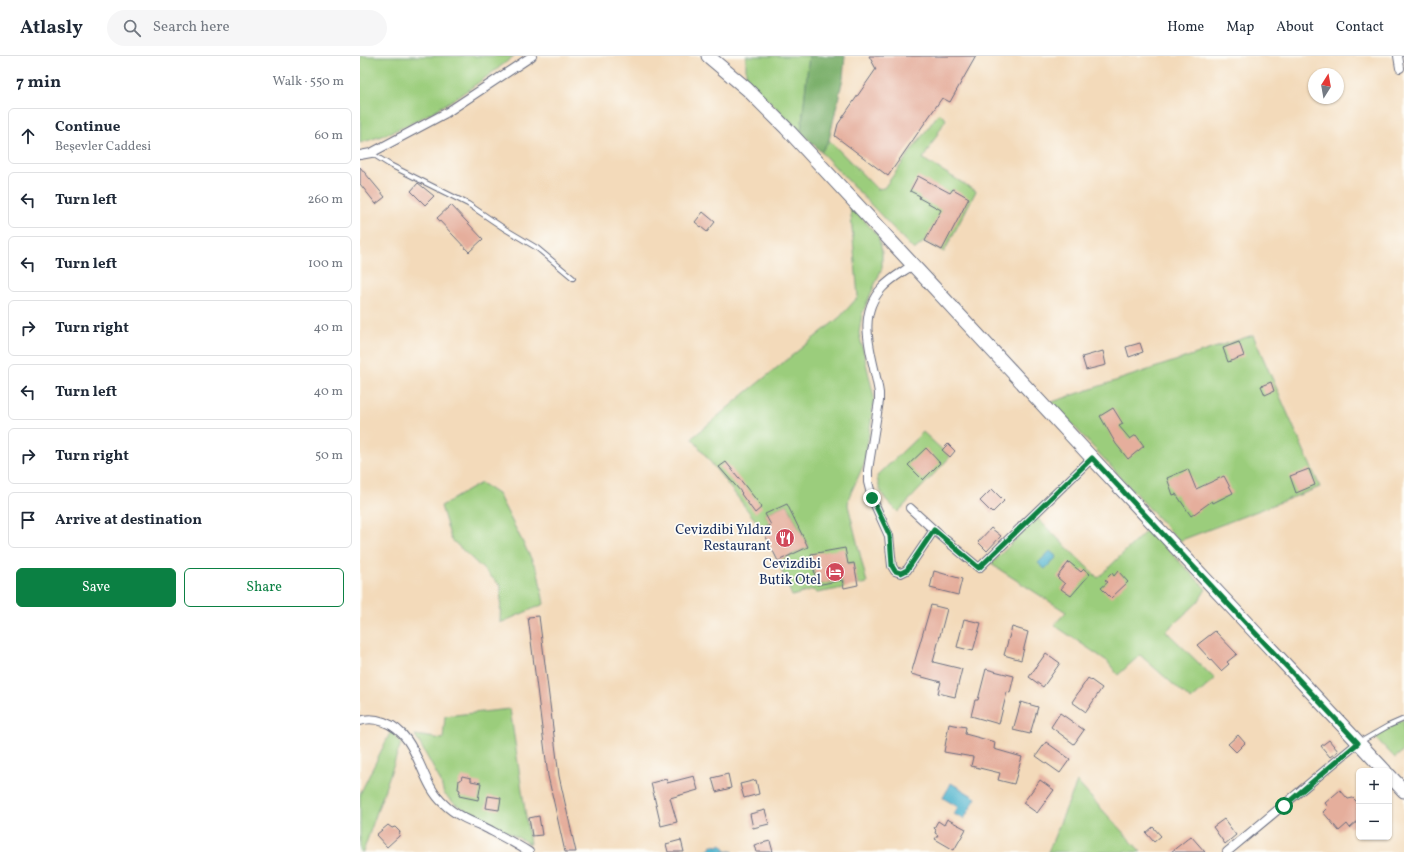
<!DOCTYPE html>
<html lang="en">
<head>
<meta charset="utf-8">
<style>
	:root { --surface:#fff; --page:#f6f6f7; --text:#1f2937; --muted:#747a83; --line:#e0e1e3; --accent:#0b8043 }
	body { margin:0; font-family:Vollkorn,serif; background:var(--page); color:var(--text) }
	.controls { position:absolute; right:12px; bottom:12px; display:grid; overflow:hidden; border-radius:6px; box-shadow:0 1px 3px #0004 }
	.controls button { width:36px; height:36px; display:grid; place-items:center; padding:0; border:0; border-bottom:1px solid var(--line); background:var(--surface); color:var(--text); font:20px sans-serif }
	.compass { position:absolute; left:948px; top:12px; width:36px; height:36px; border-radius:50%; background:var(--surface); box-shadow:0 1px 3px #0004; rotate:11deg }
	.stop { position:absolute; width:12px; height:12px; margin:-9px; border:3px solid #0b8043; border-radius:50%; background:#fff }
	.stop.end { background:#0b8043; border-color:#fff; box-shadow:0 1px 4px #0008 }
	.list { margin:0; padding:0; list-style:none }
	h2 { display:flex; justify-content:space-between; align-items:center; height:52px; margin:0; padding:0 16px; font-size:17px }
	h2 small { font-size:13px; font-weight:400; color:var(--muted) }
	.list li { display:grid; grid-template-columns:26px 1fr auto; gap:12px; align-items:center; box-sizing:border-box; height:56px; margin:0 8px 8px; padding:0 8px; border:1px solid var(--line); border-radius:6px }
	.list b { display:block; font-size:15px; white-space:nowrap }
	.list p { margin:0; font-size:13px; white-space:nowrap; color:var(--muted) }
	.list em { font-size:13px; font-style:normal; color:var(--muted) }
	.actions { display:flex; gap:8px; padding:12px 16px }
	.actions a { flex:1; padding:9px 0; border:1px solid var(--accent); border-radius:6px; text-align:center; font-size:14px; color:var(--accent) }
	.actions .main { background:var(--accent); color:#fff }
	.icon { flex:none; width:22px; height:22px; fill:none; stroke:currentColor; stroke-width:2; stroke-linecap:round; stroke-linejoin:round }
	.map { position:relative; flex:none; width:1044px; height:796px; overflow:hidden }
	header { display:flex; align-items:center; gap:24px; box-sizing:border-box; height:56px; padding:0 20px; background:var(--surface); border-bottom:1px solid var(--line) }
	header strong { font-size:19px }
	nav { display:flex; gap:22px; margin-inline-start:auto; font-size:14px }
	.search { width:280px; height:36px; background:var(--page); display:flex; align-items:center; gap:10px; box-sizing:border-box; padding:0 14px; border-radius:22px; color:var(--muted); font-size:15px }
	main { display:flex }
	aside { flex:1; background:var(--surface) }
	.map>svg:first-child { display:block }
	.green { fill:#9bcd7c; stroke:#5b7e6d }
	.forest { fill:#7cb06c; stroke:#4c7065 }
	.water { fill:#4fb4cd; stroke:#357296 }
	.building { fill:#e5ae9c }
	.lines { fill:none; stroke-linecap:round; stroke-linejoin:round }
	.service-casing { stroke:#676b7e; stroke-width:6 }
	.minor-casing { stroke:#676b7e; stroke-width:10 }
	.primary-casing { stroke:#676b7e; stroke-width:15 }
	.service { stroke:#fff; stroke-width:4 }
	.minor { stroke:#fff; stroke-width:8 }
	.primary { stroke:#fff; stroke-width:13 }
	.route { stroke:#0b8043; stroke-width:5 }
	.labels { text-anchor:middle; dominant-baseline:central; stroke-width:3.5; stroke-linejoin:round; paint-order:stroke }
	.poi-label { font-size:14px; fill:#1b2f5e; stroke:#fdfcf7; text-anchor:end }
</style>
</head>
<body>
<header>
<strong>Atlasly</strong>
<div class="search"><svg class="icon" aria-label="search" viewBox="0 0 24 24"><circle cx="10" cy="10" r="6"/><path d="M15 15l6 6"/></svg>Search here</div>
<nav><a>Home</a><a>Map</a><a>About</a><a>Contact</a></nav>
</header>
<main>
<aside>
<h2>7 min<small>Walk · 550 m</small></h2>
<ul class="list">
<li><svg class="icon" aria-label="ahead" viewBox="0 0 24 24"><path d="M12 20V5M6 11l6-6 6 6"/></svg><div><b>Continue</b><p>Beşevler Caddesi</p></div><em>60 m</em></li>
<li><svg class="icon" aria-label="left" viewBox="0 0 24 24"><path d="M17 20v-9H6M10 6l-5 5 5 5"/></svg><div><b>Turn left</b></div><em>260 m</em></li>
<li><svg class="icon" aria-label="left" viewBox="0 0 24 24"><path d="M17 20v-9H6M10 6l-5 5 5 5"/></svg><div><b>Turn left</b></div><em>100 m</em></li>
<li><svg class="icon" aria-label="right" viewBox="0 0 24 24"><path d="M7 20v-9h11M14 6l5 5-5 5"/></svg><div><b>Turn right</b></div><em>40 m</em></li>
<li><svg class="icon" aria-label="left" viewBox="0 0 24 24"><path d="M17 20v-9H6M10 6l-5 5 5 5"/></svg><div><b>Turn left</b></div><em>40 m</em></li>
<li><svg class="icon" aria-label="right" viewBox="0 0 24 24"><path d="M7 20v-9h11M14 6l5 5-5 5"/></svg><div><b>Turn right</b></div><em>50 m</em></li>
<li><svg class="icon" aria-label="arrive" viewBox="0 0 24 24"><path d="M6 21V4h12l-3 4 3 4H6"/></svg><div><b>Arrive at destination</b></div></li>
</ul>
<div class="actions"><a class="main">Save</a><a>Share</a></div>
</aside>
<div class="map">
<svg width="1044" height="796" viewBox="0 0 1044 796">
	<rect width="100%" height="100%" fill="#fdfcf7"/>
	<filter id="ink" filterUnits="userSpaceOnUse"><feTurbulence type="fractalNoise" baseFrequency=".025" numOctaves="2"/><feDisplacementMap in="SourceGraphic" scale="8" xChannelSelector="R" yChannelSelector="G"/><feConvolveMatrix kernelMatrix="1 2 1 2 8 2 1 2 1" color-interpolation-filters="sRGB"/></filter>
	<filter id="wash" filterUnits="userSpaceOnUse"><feTurbulence type="fractalNoise" baseFrequency=".012" numOctaves="4" result="noise"/><feDisplacementMap in="SourceGraphic" scale="16" xChannelSelector="R" yChannelSelector="G"/><feGaussianBlur stdDeviation="0.9" result="paint"/><feColorMatrix in="noise" values="0 0 0 0 0 0 0 0 0 0 0 0 0 0 0 0 0 1.4 0 .05"/><feComposite in="paint" operator="in"/></filter>
	<g filter="url(#wash)">
		<rect width="100%" height="100%" fill="#f3daba"/>
		<g class="green">
			<path d="M0 0H154C108 36 57 71 0 87Z"/>
			<polygon points="386,0 449,0 441,76 386,23"/>
			<polygon points="579,57 586,63 563,103 616,135 584,196 565,185 554,194 461,96 469,84 517,133 524,132"/>
			<polygon points="490,148 518,180 522,195 522,212 502,258 499,277 514,341 511,366 504,408 489,441 488,449 507,527 498,529 493,507 488,508 451,499 457,529 482,524 484,532 457,537 453,534 432,540 418,505 448,491 427,448 405,458 411,469 402,473 332,382 383,339 480,261 498,241"/>
			<polygon points="893,279 960,431 819,485 692,346"/>
			<path d="M563 376 590 401 538 456C525 443 519 438 517 420Z"/>
			<polygon points="121,427 138,438 178,516 184,548 140,567 141,530 91,483 81,450"/>
			<polygon points="677,462 738,522 788,473 846,533 838,546 806,575 855,623 831,644 780,599 758,619 747,605 694,569 706,556 631,508"/>
			<polygon points="150,653 170,788 95,748 84,738 80,724 55,679 83,683 85,660"/>
			<polygon points="1044,663 1044,694 1035,702 1013,679"/>
			<polygon points="31,675 41,687 3,796 0,796 0,738"/>
			<polygon points="717,726 781,796 688,796"/>
		</g>
		<polygon class="forest" points="449,0 485,0 483,22 469,84 461,96 441,76"/>
		<g class="water">
			<polygon points="690,495 697,501 685,513 678,507"/>
			<polygon points="591,727 616,742 604,763 594,758 598,751 583,742"/>
			<polygon points="361,788 367,795 373,795 373,796 346,796 352,789 358,790"/>
		</g>
		<g id="blocks">
			<g class="building">
				<polygon points="509,0 616,0 590,46 582,42 528,120 475,80 478,68 516,13"/>
				<polygon points="0,111 25,141 16,148 0,128"/>
				<polygon points="558,120 590,137 593,133 609,142 582,194 565,185 581,154 559,142 560,140 550,135"/>
				<polygon points="58,127 74,140 65,149 51,135"/>
				<polygon points="91,149 123,183 109,196 77,162"/>
				<polygon points="343,156 355,166 347,176 335,166"/>
				<polygon points="879,286 884,300 868,306 863,292"/>
				<polygon points="780,287 783,296 769,301 766,291"/>
				<polygon points="743,295 746,309 726,314 722,301"/>
				<polygon points="911,326 914,335 905,339 901,330"/>
				<polygon points="753,352 763,368 759,370 770,383 776,379 784,390 768,403 756,388 740,360"/>
				<polygon points="588,388 595,395 590,401 582,394"/>
				<polygon points="566,392 580,407 563,424 548,409"/>
				<polygon points="366,406 402,451 395,457 381,438 382,437 359,411"/>
				<polygon points="828,413 836,433 864,420 873,437 853,447 852,445 831,460 816,438 813,439 807,422"/>
				<polygon points="949,413 955,429 936,437 930,420"/>
				<polygon points="632,433 644,445 632,457 620,445"/>
				<polygon points="427,448 448,491 418,505 402,473 411,469 405,458"/>
				<polygon points="631,472 641,480 627,495 618,486"/>
				<polygon points="485,492 488,508 494,507 498,529 484,532 482,524 457,529 451,498"/>
				<polygon points="709,506 721,516 724,513 730,518 711,540 701,533 705,528 697,521"/>
				<polygon points="574,515 602,523 598,539 570,532"/>
				<polygon points="758,515 768,526 751,542 741,532 748,526 745,524 752,517 754,520"/>
				<polygon points="571,549 587,553 573,606 602,613 595,641 578,637 581,626 551,618"/>
				<polygon points="179,560 199,720 216,796 205,796 188,720 168,561"/>
				<polygon points="604,563 621,567 613,595 597,591"/>
				<polygon points="652,571 668,576 661,604 644,599"/>
				<polygon points="855,575 877,598 867,606 869,608 861,615 837,589"/>
				<polygon points="686,597 700,607 683,631 669,621"/>
				<polygon points="626,613 654,620 650,637 647,636 639,668 611,660 615,644 618,644"/>
				<polygon points="728,622 742,632 726,656 712,646"/>
				<polygon points="661,646 678,651 670,678 653,674"/>
				<polygon points="700,657 724,674 714,688 691,671"/>
				<polygon points="589,668 606,671 605,678 635,686 634,693 662,701 654,728 638,724 640,717 611,710 613,701 584,696"/>
				<polygon points="878,679 885,687 876,696 868,688"/>
				<polygon points="969,684 978,695 970,701 961,690"/>
				<polygon points="686,686 710,703 700,717 676,700"/>
				<polygon points="368,718 371,732 356,736 352,722"/>
				<polygon points="102,720 111,722 111,725 121,727 118,744 99,740 100,734 98,733 99,724 101,724"/>
				<polygon points="334,720 338,734 310,742 317,766 301,770 291,727 306,723 307,727"/>
				<polygon points="396,724 399,738 384,742 380,728"/>
				<polygon points="680,724 694,734 677,757 663,747"/>
				<polygon points="980,734 988,743 993,742 999,748 997,753 999,756 999,764 990,772 987,768 979,775 963,756 968,751 965,747"/>
				<polygon points="128,740 141,742 139,754 126,752"/>
				<polygon points="405,754 409,768 393,772 390,758"/>
				<polygon points="179,760 182,779 172,780 169,762"/>
				<polygon points="587,763 606,773 594,794 575,783 578,779 575,777 576,774 574,772 578,765 584,769"/>
				<polygon points="864,763 876,779 865,788 853,771"/>
				<polygon points="28,769 32,772 35,771 40,776 39,780 27,791 16,779"/>
				<polygon points="793,771 801,780 794,786 786,777"/>
				<polygon points="831,780 845,796 811,796"/>
				<polygon points="321,784 324,796 308,796 306,788"/>
				<polygon points="410,785 413,796 396,796 394,789"/>
			</g>
		</g>
	</g>
	<g filter="url(#ink)">
		<use href="#blocks" fill-opacity="0" stroke="#676b7e" stroke-width="1"/>
		<g class="lines">
			<defs>
				<g id="service">
					<polyline points="11,97 30,109 108,148 145,173 177,192 213,222"/>
					<polyline points="1000,686 1028,670 1044,663"/>
				</g>
				<g id="minor">
					<polyline points="1038,0 1040,12"/>
					<polyline points="0,99 11,97 86,57 172,0"/>
					<path d="M554 208C543 216 531 222 522 232 494 262 514 302 519 337V345L508 414V426L512 442 529 480 532 510 535 515 541 517 547 514 574 474 619 512 732 402"/>
					<polyline points="550,452 574,474"/>
					<path d="M0 665C8 662 16 663 24 666 60 679 58 725 84 748 95 759 110 765 124 771 139 779 155 787 169 796"/>
					<polyline points="867,796 998,687"/>
				</g>
				<g id="primary">
					<polyline points="348,0 387,33 426,72 732,402 1025,715"/>
					<polyline points="1029,719 1044,735"/>
				</g>
			</defs>
			<use href="#service" class="service-casing"/>
			<use href="#minor" class="minor-casing"/>
			<use href="#primary" class="primary-casing"/>
			<use href="#service" class="service"/>
			<use href="#minor" class="minor"/>
			<use href="#primary" class="primary"/>
		</g>
	</g>
	<g class="lines" filter="url(#ink)">
		<polyline class="route" points="512,442 530,480 532,510 535,515 541,517 547,514 574,474 619,512 732,402 998,687 924,750"/>
	</g>
	<defs>
		<symbol id="restaurant-disc" viewBox="-11 -11 22 22"><circle r="9.5" fill="#d1495b" stroke="#fdfcf7"/><path d="M-5-6h1v4h1v-4h1v4h1v-4h1v5L-1.5 .5V6h-2V.5L-5-1ZM5-6V6H3V1.5H1.5Q1.5-4 5-6Z" fill="#fff"/></symbol>
		<symbol id="hotel-disc" viewBox="-11 -11 22 22"><circle r="9.5" fill="#d1495b" stroke="#fdfcf7"/><path d="M-6-4.5h1.5V1H6V5H4.5V3h-9V5H-6ZM-4 0a1.8 1.8 0 1 1 3.6 0ZM.5 0V-2.5h3Q6-2.5 6 0Z" fill="#fff"/></symbol>
	</defs>
	<g fill-rule="evenodd">
		<use href="#restaurant-disc" x="414" y="471" width="22" height="22"/>
		<use href="#hotel-disc" x="464" y="505" width="22" height="22"/>
	</g>
	<g class="labels">
		<g class="poi-label">
			<text x="411" y="474">Cevizdibi Yıldız<tspan x="411" dy="16">Restaurant</tspan></text>
			<text x="461" y="508">Cevizdibi<tspan x="461" dy="16">Butik Otel</tspan></text>
		</g>
	</g>
</svg>
<div class="controls">
<button>+</button>
<button>−</button>
</div>
<svg class="compass" viewBox="-18 -18 36 36"><path d="M0-13l5 13h-10z" fill="#e53935"/><path d="M0 13l5-13h-10z" fill="#747a83"/></svg>
<div class="stop" style="left:924px;top:750px"></div>
<div class="stop end" style="left:512px;top:442px"></div>
</div>
</main>
</body>
</html>
